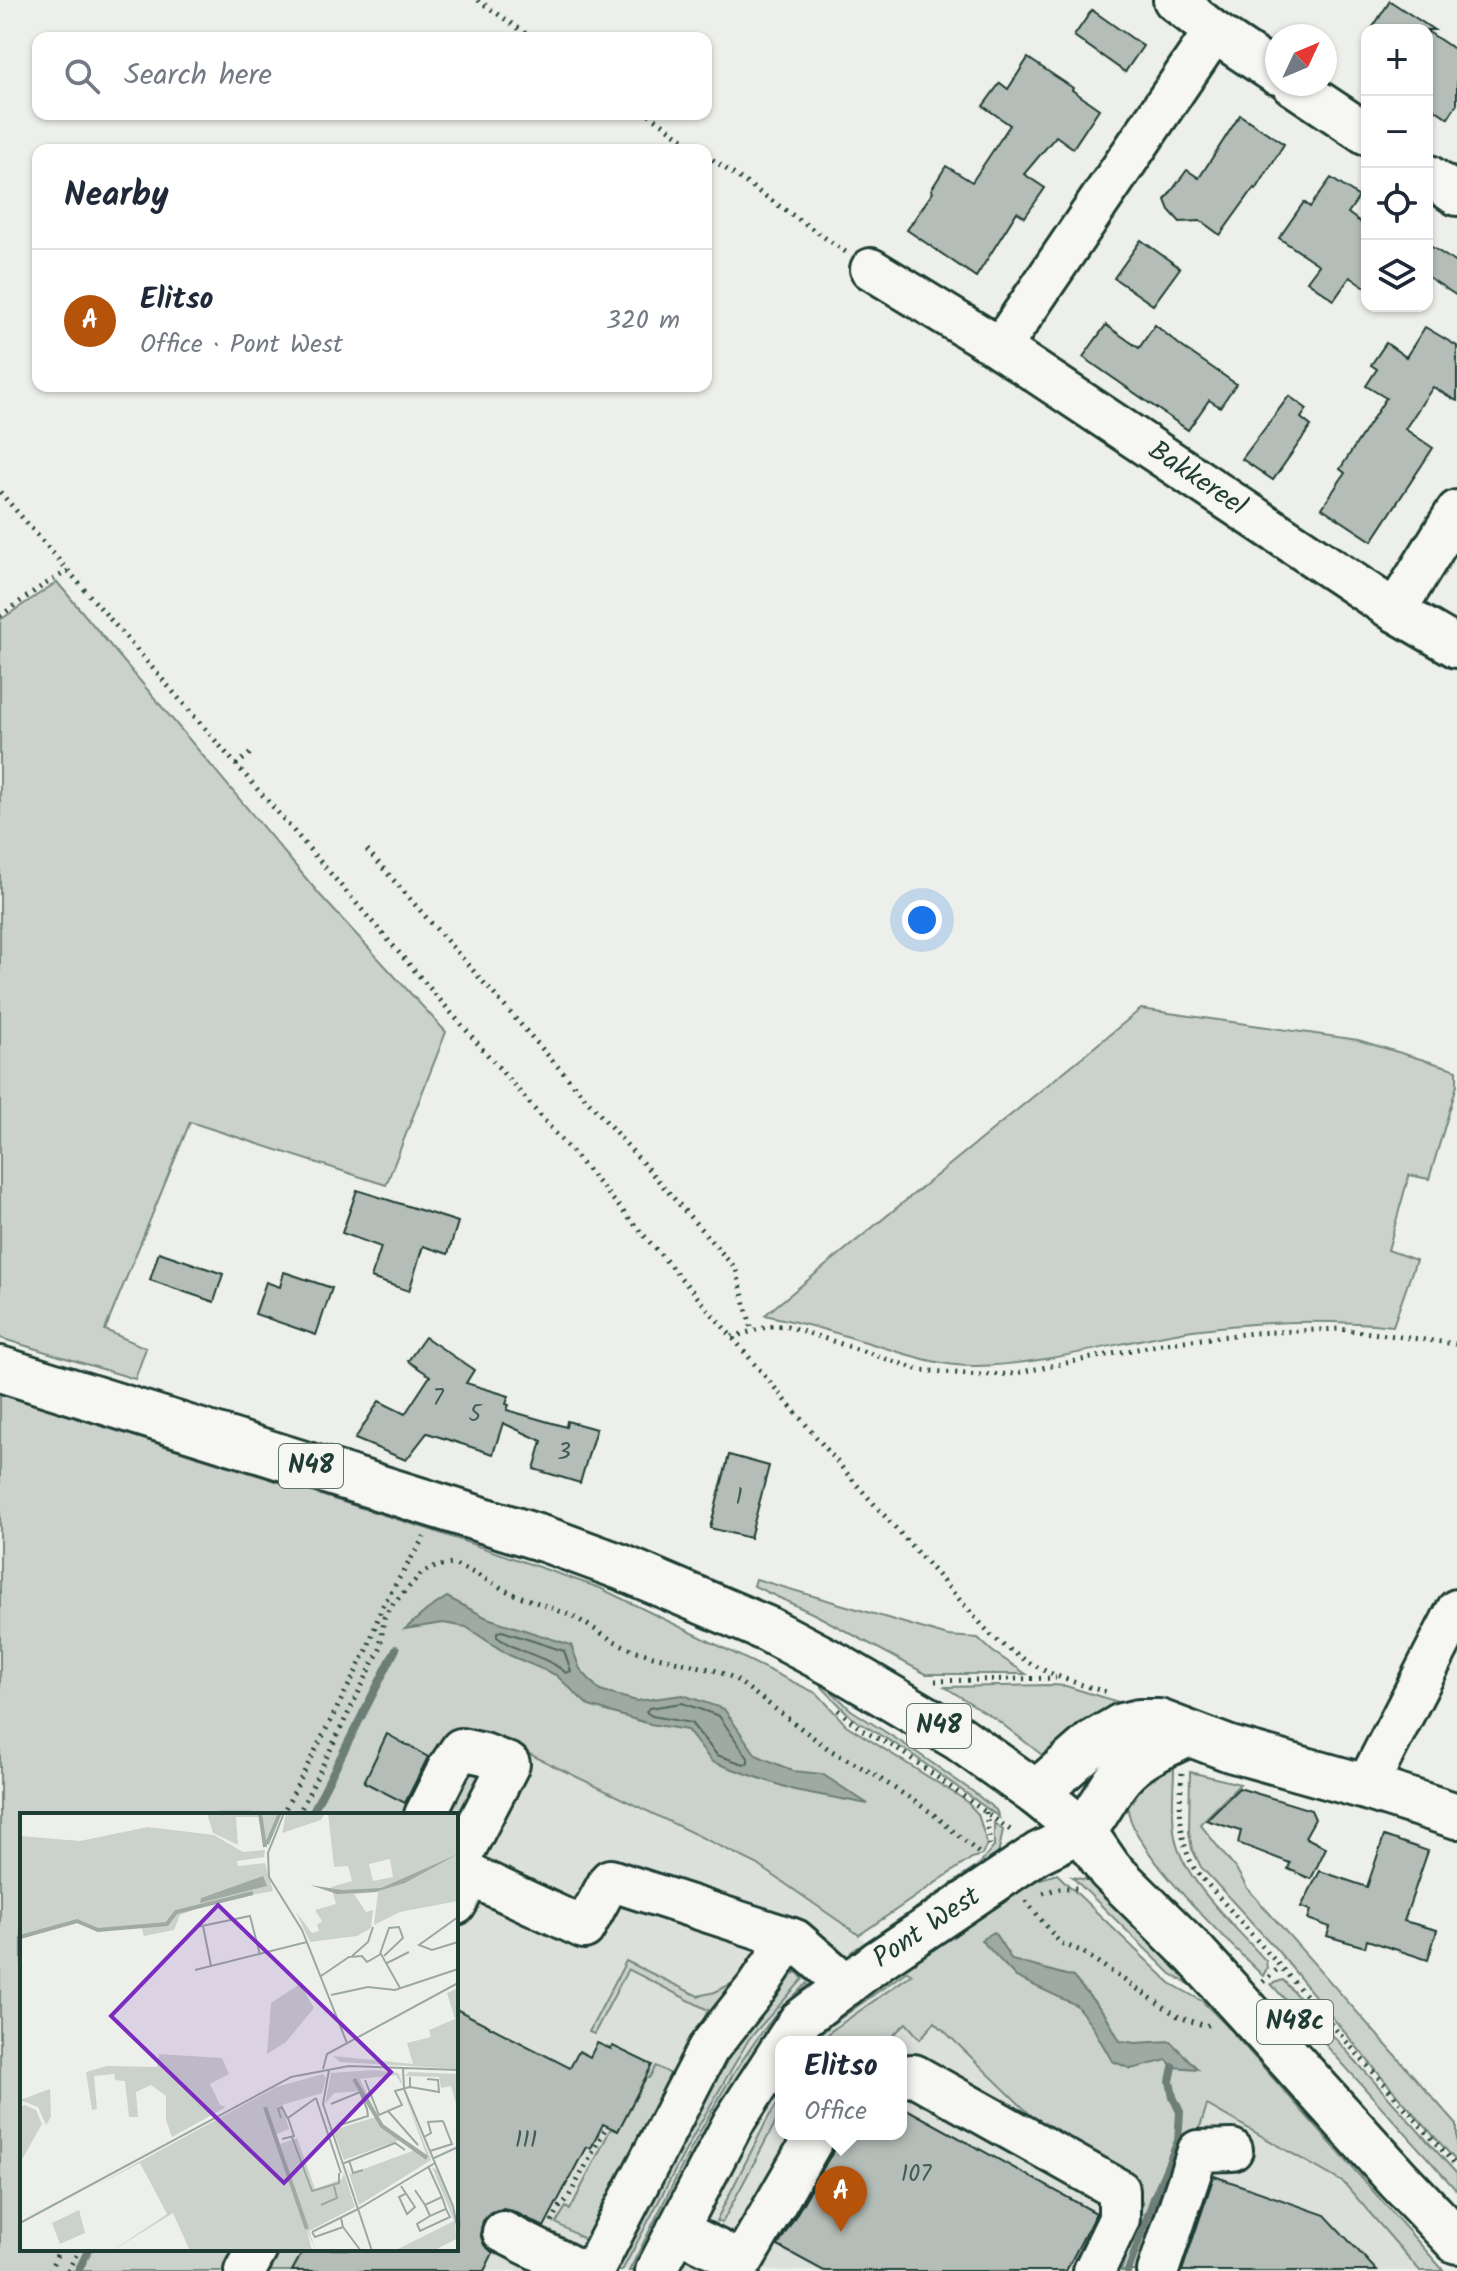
<!DOCTYPE html>
<html lang="en">
<head>
<meta charset="utf-8">
<style>
	:root { --surface:#fff; --page:#f6f6f7; --text:#1f2937; --muted:#747a83; --line:#e0e1e3; --accent:#b45309 }
	body { margin:0; font-family:Kalam,sans-serif; background:var(--page); color:var(--text) }
	.controls { position:absolute; right:24px; top:24px; display:grid; overflow:hidden; border-radius:16px; box-shadow:0 2px 6px #0004 }
	.controls button { width:72px; height:72px; display:grid; place-items:center; padding:0; border:0; border-bottom:2px solid var(--line); background:var(--surface); color:var(--text); font:40px sans-serif }
	.compass { position:absolute; left:1265px; top:24px; width:72px; height:72px; border-radius:50%; background:var(--surface); box-shadow:0 2px 6px #0004; rotate:46deg }
	.you { position:absolute; left:922px; top:920px; width:28px; height:28px; margin:-20px; border:6px solid #fff; border-radius:50%; background:#1a73e8; box-shadow:0 0 0 12px #1a73e833 }
	.badge { display:grid; place-items:center; width:52px; height:52px; border-radius:50%; background:var(--accent); color:#fff; font-size:26px; font-weight:700 }
	.pin { position:absolute; translate:-50% -66px; filter:drop-shadow(0 2px 4px #0008) }
	.pin::after { content:''; position:absolute; top:42px; width:28px; height:24px; background:inherit; clip-path:polygon(0 0,100% 0,50% 100%) }
	.popup { position:absolute; left:775px; top:2036px; width:132px; height:104px; box-sizing:border-box; display:grid; place-content:center; border-radius:16px; background:var(--surface); filter:drop-shadow(0 2px 6px #0005); font-size:26px; white-space:nowrap; color:var(--muted) }
	.popup b { font-size:30px; color:var(--text) }
	.popup::after { content:''; position:absolute; left:50%; top:100%; margin-left:-16px; border:16px solid transparent; border-top-color:var(--surface) }
	.list { margin:0; padding:0; list-style:none }
	h2 { display:flex; justify-content:space-between; align-items:center; height:104px; margin:0; padding:0 32px; font-size:34px }
	h2 small { font-size:26px; font-weight:400; color:var(--muted) }
	.list li { display:grid; grid-template-columns:52px 1fr auto; gap:24px; align-items:center; box-sizing:border-box; height:144px; padding:0 32px; border-top:2px solid var(--line) }
	.list b { display:block; font-size:30px; white-space:nowrap }
	.list p { margin:0; font-size:26px; white-space:nowrap; color:var(--muted) }
	.list em { font-size:26px; font-style:normal; color:var(--muted) }
	.icon { flex:none; width:44px; height:44px; fill:none; stroke:currentColor; stroke-width:2; stroke-linecap:round; stroke-linejoin:round }
	.map { position:relative; flex:none; width:1457px; height:2271px; overflow:hidden }
	.search { position:absolute; background:var(--surface); box-shadow:0 2px 6px #0004; left:32px; top:32px; width:680px; height:88px; display:flex; align-items:center; gap:20px; box-sizing:border-box; padding:0 28px; border-radius:16px; color:var(--muted); font-size:30px }
	.panel { position:absolute; background:var(--surface); box-shadow:0 2px 6px #0004; left:32px; top:144px; width:680px; height:248px; border-radius:16px }
	.map>svg:first-child { display:block }
	.built { fill:#dce0db; fill-rule:evenodd }
	.green { fill:#cbd2cc; stroke:#758880; stroke-width:2 }
	.water { fill:#9faaa4; stroke:#6c7e77; stroke-width:2 }
	.lines { fill:none; stroke-linecap:round; stroke-linejoin:round }
	.shore { stroke:#526961; stroke-width:2 }
	.stream { stroke:#6c7e77; stroke-width:8 }
	.building { fill:#b4bdb8; stroke:#1f3d34; stroke-width:2 }
	.minor-casing { stroke:#1f3d34; stroke-width:46 }
	.major-casing { stroke:#1f3d34; stroke-width:50 }
	.path { stroke:#1f3d34; stroke-width:5; stroke-dasharray:2 6; stroke-linecap:butt }
	.minor { stroke:#f6f6f2; stroke-width:40 }
	.major { stroke:#f6f6f2; stroke-width:44 }
	.labels { text-anchor:middle; dominant-baseline:central; stroke-width:6; stroke-linejoin:round; paint-order:stroke }
	.number-label { font-size:24px; fill:#445d55 }
	.shield { fill:#f6f6f2; stroke:#60746d; stroke-width:2 }
	.shield-label { font-size:26px; font-weight:bold; fill:#1f3d34 }
	.street-label { font-size:28px; fill:#1f3d34; stroke:#f6f6f2 }
	.inset-river { fill:none; stroke:#9faaa4; stroke-width:4 }
	.inset-road { fill:none; stroke:#9ba8a1; stroke-width:2 }
	.view { fill:#7b2cbf; fill-opacity:0.15; stroke:#7b2cbf; stroke-width:4 }
	.inset-edge { fill:none; stroke:#1f3d34; stroke-width:4 }
</style>
</head>
<body>
<div class="map">
<svg width="1457" height="2271" viewBox="0 0 1457 2271">
	<rect width="100%" height="100%" fill="#edefea"/>
	<filter id="ink" filterUnits="userSpaceOnUse"><feTurbulence type="fractalNoise" baseFrequency=".0125" numOctaves="2"/><feDisplacementMap in="SourceGraphic" scale="16" xChannelSelector="R" yChannelSelector="G"/><feConvolveMatrix kernelMatrix="1 2 1 2 8 2 1 2 1" color-interpolation-filters="sRGB"/></filter>
	<g filter="url(#ink)">
		<path class="built" d="M515 1747 757 1864 923 1982 1190 2096 1344 2183 1420 2271H82L93 2249H456V1815ZM781 2042H901V2134H781Z"/>
		<g class="green">
			<polygon points="57,582 320,895 446,1032 386,1185 190,1122 105,1330 146,1348 135,1379 0,1338 0,620"/>
			<path d="M1141 1009 1358 1040 1457 1070V1085L1429 1179 1409 1175 1388 1250 1416 1260 1393 1326C1325 1319 1260 1321 1193 1330 1121 1341 1051 1364 977 1366 938 1367 897 1351 859 1340 828 1330 797 1322 765 1315Z"/>
			<polygon points="0,1394 428,1529 600,1588 818,1694 846,1725 965,1800 978,1814 987,1844 982,1855 972,1858 859,1935 757,1864 515,1747 492,1770 456,1842 456,1815 22,1815 22,2249 304,2249 292,2271 0,2271"/>
			<polygon points="756,1579 948,1636 978,1638 992,1651 1026,1674 926,1674 816,1615 754,1586"/>
			<polygon points="822,1682 851,1710 912,1749 972,1791 996,1810 999,1817 910,1753 852,1718 822,1687"/>
			<polygon points="1052,1685 1066,1686 1125,1704 1059,1750 1042,1755 997,1720 945,1687"/>
			<path d="M1174 1756C1175 1782 1170 1810 1175 1837 1182 1879 1237 1928 1266 1961L1267 1968 1263 1976C1233 1946 1122 1843 1128 1803 1131 1781 1158 1768 1174 1756Z"/>
			<polygon points="1190,1772 1240,1784 1200,1824 1238,1872 1247,1888 1457,2125 1457,2162 1384,2080 1277,1950 1201,1867 1192,1849 1189,1832"/>
			<polygon points="994,1823 1003,1830 998,1855 988,1871 853,1955 851,1952 979,1865 994,1847"/>
			<polygon points="1057,1874 1170,1983 1202,2001 1224,2023 1444,2271 1420,2271 1344,2183 1207,2105 1201,2124 1168,2186 1136,2271 1121,2271 1143,2203 1099,2158 1041,2125 935,2022 920,2039 906,2023 886,2042 821,2042 831,2031 912,1974 907,1971 831,2025 818,2037 812,2033 828,2016 1018,1886"/>
			<polygon points="1072,1877 1087,1880 1203,1992 1171,1974"/>
			<polygon points="626,1961 698,1996 715,1992 747,1976 700,2027 708,2010 628,1969 594,2034 589,2032"/>
			<polygon points="782,1972 798,1973 803,1979 749,2039 698,2127 622,2271 602,2271 715,2054"/>
			<polygon points="1283,1980 1457,2174 1457,2191 1271,1984"/>
			<path d="M807 1983 811 1993 639 2271H629C673 2187 713 2093 772 2019 782 2006 795 1995 807 1983Z"/>
			<polygon points="656,2066 674,2076 591,2243 556,2223 566,2207 570,2210 611,2128 618,2131 646,2078 649,2078"/>
			<polygon points="781,2098 781,2112 722,2223 716,2221 768,2118"/>
		</g>
		<g class="water">
			<polygon points="447,1597 487,1618 571,1645 580,1669 600,1691 637,1701 683,1695 724,1709 756,1755 793,1771 822,1774 868,1804 794,1790 712,1762 687,1730 650,1724 589,1706 556,1675 509,1655 466,1627 443,1623 405,1629 427,1610"/>
			<polygon points="994,1932 1012,1960 1073,1977 1105,2014 1120,2041 1136,2043 1170,2041 1198,2069 1173,2067 1167,2060 1131,2069 1112,2061 1091,2024 1076,2005 1016,1977 981,1940"/>
		</g>
		<g class="lines">
			<g class="shore">
				<path d="M502 1631 564 1651 571 1671 566 1673C547 1656 518 1653 497 1637V1632Z"/>
				<polygon points="682,1703 719,1716 748,1758 748,1763 744,1764 717,1755 691,1723 652,1716 646,1712 649,1708"/>
			</g>
			<g class="stream">
				<polyline points="311,1815 396,1649"/>
				<polyline points="78,2271 89,2249"/>
				<polyline points="1128,2271 1154,2198 1178,2141 1180,2112 1173,2097 1170,2081 1173,2067"/>
			</g>
		</g>
		<g class="building">
			<polygon points="1390,1 1434,30 1371,30"/>
			<polygon points="1092,10 1143,46 1125,72 1074,36"/>
			<polygon points="1427,31 1457,51 1457,104 1448,118 1427,104"/>
			<polygon points="1028,58 1073,88 1072,90 1099,109 1073,148 1056,136 1024,174 1045,188 1025,217 1017,212 976,277 907,230 933,192 931,190 946,166 972,182 1010,125 983,106 1000,83 1008,89"/>
			<polygon points="1240,115 1284,144 1256,190 1254,188 1220,235 1201,221 1180,222 1169,210 1165,200 1187,170 1199,178"/>
			<polygon points="1331,178 1359,197 1348,213 1367,227 1367,288 1350,277 1334,300 1307,281 1319,265 1279,238 1304,202 1310,207"/>
			<polygon points="1141,240 1180,268 1153,305 1114,278"/>
			<polygon points="1427,244 1457,263 1457,296 1427,276"/>
			<polygon points="1106,325 1139,348 1155,325 1181,346 1236,384 1220,407 1209,400 1188,430 1083,357"/>
			<polygon points="1425,327 1457,346 1457,401 1433,387 1405,429 1433,448 1372,541 1322,508 1345,473 1340,469 1386,398 1366,386 1377,369 1371,365 1386,343 1406,357"/>
			<polygon points="1289,396 1307,409 1301,418 1311,426 1273,480 1242,459"/>
			<polygon points="357,1190 458,1222 448,1254 423,1246 409,1291 371,1278 381,1247 342,1233"/>
			<polygon points="159,1252 223,1274 214,1302 150,1280"/>
			<polygon points="284,1272 332,1288 316,1335 255,1314 266,1282 280,1287"/>
			<polygon points="425,1337 474,1370 466,1383 509,1396 506,1404 509,1405 507,1410 566,1427 567,1421 596,1429 580,1483 534,1469 542,1441 503,1423 493,1454 427,1433 406,1460 355,1439 379,1401 405,1414 430,1376 408,1361"/>
			<polygon points="729,1455 769,1466 750,1538 710,1528"/>
			<polygon points="387,1734 428,1757 405,1803 364,1782"/>
			<polygon points="1239,1788 1311,1810 1315,1819 1305,1837 1326,1848 1311,1879 1288,1869 1290,1863 1238,1843 1241,1831 1206,1820"/>
			<polygon points="1384,1836 1428,1851 1404,1921 1437,1930 1428,1960 1367,1940 1365,1947 1327,1936 1330,1927 1308,1919 1311,1910 1301,1907 1320,1871 1367,1887"/>
			<polygon points="456,2009 570,2068 579,2051 590,2057 597,2043 611,2049 613,2046 652,2065 618,2131 603,2124 591,2148 586,2147 544,2227 513,2211 503,2209 491,2212 483,2221 480,2234 484,2245 493,2253 484,2271 292,2271 304,2249 456,2249"/>
			<polygon points="901,2106 1096,2213 1066,2271 824,2271 778,2246 836,2146 839,2134 901,2134"/>
			<polygon points="1214,2176 1325,2215 1377,2271 1182,2271"/>
		</g>
		<g class="lines">
			<defs>
				<g id="minor">
					<polyline points="1174,0 1214,32 1277,74"/>
					<polyline points="1292,84 1367,134"/>
					<polyline points="1427,175 1457,195"/>
					<polyline points="871,269 1000,348 1395,611 1457,647"/>
					<polyline points="1000,348 1214,32"/>
					<polyline points="1395,611 1457,511"/>
					<polyline points="1366,1787 1457,1610"/>
					<polyline points="425,1815 449,1767 461,1749 484,1754 509,1764 456,1867"/>
					<polyline points="456,1904 470,1875 584,1928 610,1880 795,1940 847,1985"/>
					<polyline points="785,2042 799,2021 879,1960 1038,1853 1083,1831"/>
					<polyline points="901,2076 914,2075 1119,2190 1119,2219 1094,2271"/>
					<polyline points="677,2230 742,2262 816,2134"/>
					<polyline points="503,2232 580,2271"/>
					<polyline points="245,2271 257,2249"/>
					<polyline points="593,2271 708,2049 758,1986 790,1938"/>
					<polyline points="656,2271 733,2123 781,2049"/>
					<polyline points="1158,2271 1198,2151 1232,2150"/>
				</g>
				<g id="major">
					<polyline points="0,1369 550,1541 621,1567 767,1629 837,1666 959,1738 1036,1793 1083,1831 1110,1870 1195,1954 1398,2179 1457,2241"/>
					<polyline points="1036,1793 1093,1743 1122,1726 1139,1722 1159,1722 1230,1749 1366,1787 1457,1816"/>
					<path d="M1083 1831C1096 1816 1104 1799 1115 1783 1133 1757 1161 1747 1188 1734"/>
				</g>
			</defs>
			<use href="#minor" class="minor-casing"/>
			<use href="#major" class="major-casing"/>
			<g class="path">
				<polyline points="478,0 532,38"/>
				<polyline points="649,114 699,150"/>
				<polyline points="706,155 847,253"/>
				<path d="M0 492 732 1337 850 1477 991 1635C1031 1669 1060 1679 1110 1693"/>
				<polyline points="0,616 42,586 68,571"/>
				<polyline points="236,765 252,752"/>
				<polyline points="367,850 736,1269 752,1331"/>
				<polyline points="732,1337 770,1326 787,1326 920,1370 979,1375 1011,1374 1167,1343 1253,1333 1340,1329 1457,1344"/>
				<polyline points="935,1681 1056,1678"/>
				<polyline points="838,1710 862,1730 898,1749 1013,1832"/>
				<path d="M1182 1773C1179 1807 1178 1840 1195 1870L1457 2167"/>
				<polyline points="986,1812 990,1845"/>
				<polyline points="282,1815 367,1650 382,1607 424,1537"/>
				<polyline points="298,1815 380,1649 384,1618 391,1606 423,1572 438,1566 453,1564 474,1573 511,1593 573,1616 612,1640 631,1649 653,1656 714,1670 734,1678 830,1750 870,1772 932,1813 980,1854"/>
				<polyline points="1043,1893 1060,1888 1077,1888"/>
				<polyline points="1026,1901 1060,1943 1081,1951 1179,2017 1206,2026 1212,2023"/>
				<polyline points="1263,1982 1280,1967"/>
				<polyline points="552,2222 559,2208 568,2198 607,2126"/>
				<polyline points="49,2271 60,2249"/>
				<polyline points="68,2271 79,2249"/>
			</g>
			<use href="#minor" class="minor"/>
			<use href="#major" class="major"/>
		</g>
	</g>
	<g class="labels">
		<g class="number-label">
			<text x="438" y="1398">7</text>
			<text x="475" y="1414">5</text>
			<text x="564" y="1452">3</text>
			<text x="739" y="1497">1</text>
			<text x="526" y="2140">111</text>
			<text x="916" y="2174">107</text>
		</g>
		<g class="shield">
			<rect x="279" y="1444" width="64" height="44" rx="6"/>
			<rect x="907" y="1704" width="64" height="44" rx="6"/>
			<rect x="1257" y="2000" width="76" height="44" rx="6"/>
		</g>
		<g class="shield-label">
			<text x="311" y="1466">N48</text>
			<text x="939" y="1726">N48</text>
			<text x="1295" y="2022">N48c</text>
		</g>
		<g class="street-label">
			<text transform="translate(1197 479) rotate(34)">Bakkereel</text>
			<text transform="translate(927 1928) rotate(-34)">Pont West</text>
		</g>
	</g>
	<g transform="translate(20 1813)">
		<rect width="438" height="438" fill="#edefea"/>
		<path d="M187 0H261L246 35 239 4H216L218 32 193 20ZM266 0H305L301 7 262 20ZM308 0H438V88L380 99 354 112 358 79 334 81 346 99 353 97 351 115 337 123 290 129 276 99 292 120 299 118 297 112 302 108 295 97 316 91 311 74 332 68 328 53 314 54ZM370 46 373 64 353 68 349 51ZM128 14 194 22 223 39 245 37 244 44 217 48 218 53 245 50 253 78 197 88 160 102 154 117 124 123 121 113 78 118 61 109 0 126V23L60 28ZM280 171 294 195 266 229 247 241 251 190ZM436 176 438 256 320 249 313 243 393 251 387 230 411 224 409 217 435 206 427 180ZM139 241 202 245 209 261 190 271 200 292 206 294 152 324 146 307V283L131 272 116 279 118 304H109L105 268 95 267 94 261 74 263 77 296 72 297 66 259 87 253 137 254ZM354 257 378 260 380 264 382 272 376 262 340 266 362 312 406 341 383 276 411 347 339 392 326 351 330 361 395 337 380 327 324 347 313 317 356 304 342 278 314 280 305 291 311 260ZM389 259 438 261V298L431 273 421 275 419 264 385 263ZM303 261 306 265 302 280 262 292 269 316 257 321 260 331 277 325 295 376 322 366 324 360 335 394 289 418 296 438 287 417 292 438H170L153 400 92 438 147 401 120 350 75 373 256 274ZM30 276 31 304 26 312 18 294 0 287ZM5 292 16 297 22 311 0 350V294ZM412 354 417 357 432 393 435 408 436 426 413 438H374L434 408ZM59 397 65 420 40 431 32 410Z" fill="#cbd2cc" fill-rule="evenodd"/>
		<path d="M438 41 385 70 355 79 317 81 290 72 322 77 361 75ZM243 63 247 73 180 90 181 85Z" fill="#9faaa4"/>
		<path class="inset-river" d="M240 0 245 34M247 31 260 0M0 124 57 108 78 117 147 111 156 99 233 80M334 266 362 313 407 345M245 294 287 416"/>
		<path class="inset-road" d="M264 0 248 40 249 64 282 117 327 230M438 104 399 132 412 137 438 129M183 113 191 153M177 114 230 103 240 142M360 141 369 115 379 114 383 125 364 143M332 143 348 129 353 114M367 150 389 139M175 157 287 129M301 163 329 144 342 143 347 149 361 141 380 175M311 182 348 174 375 177 438 156M383 255 384 276 433 393 438 418M303 256 307 241 438 170M309 257 303 291 338 396 415 350M345 267 359 302 382 292 375 278 390 274V264M390 274 419 279 418 267 407 266M296 285 321 360M311 291 340 279 347 296 348 303 317 313M368 298 398 332M261 305 258 296 262 294 268 306M272 324 292 378 319 370V360M404 324 411 320 408 309 423 308M262 326 274 323 268 305 296 285M410 338 432 331 423 308M414 345 438 334M329 347 333 360 343 357M322 351 375 330 385 337M381 373 395 394 387 401 379 384 385 381M395 377 405 392 422 384 408 353M301 392 317 385 314 373M405 392 410 403 426 396 422 384M410 403 397 411 400 418 430 404 426 396M0 410 271 264 329 253 438 257M323 414 341 438M292 419 338 396 352 438M292 419 295 424 323 414 321 405"/>
		<path class="view" d="M198 92 371 259 264 370 91 203Z"/>
		<rect width="438" height="438" class="inset-edge"/>
	</g>
</svg>
<div class="controls">
<button>+</button>
<button>−</button>
<button><svg class="icon" aria-label="locate" viewBox="0 0 24 24"><circle cx="12" cy="12" r="6"/><path d="M12 2v4M12 18v4M2 12h4M18 12h4"/></svg></button>
<button><svg class="icon" aria-label="layers" viewBox="0 0 24 24"><path d="M12 4l9 5-9 5-9-5zM3 14l9 5 9-5"/></svg></button>
</div>
<svg class="compass" viewBox="-18 -18 36 36"><path d="M0-13l5 13h-10z" fill="#e53935"/><path d="M0 13l5-13h-10z" fill="#747a83"/></svg>
<div class="you"></div>
<div class="pin badge" style="left:841px;top:2232px">A</div>
<div class="popup"><b>Elitso</b>Office</div>
<div class="search"><svg class="icon" aria-label="search" viewBox="0 0 24 24"><circle cx="10" cy="10" r="6"/><path d="M15 15l6 6"/></svg>Search here</div>
<section class="panel">
<h2>Nearby<small></small></h2>
<ul class="list">
<li><span class="badge">A</span><div><b>Elitso</b><p>Office · Pont West</p></div><em>320 m</em></li>
</ul>
</section>
</div>
</body>
</html>
